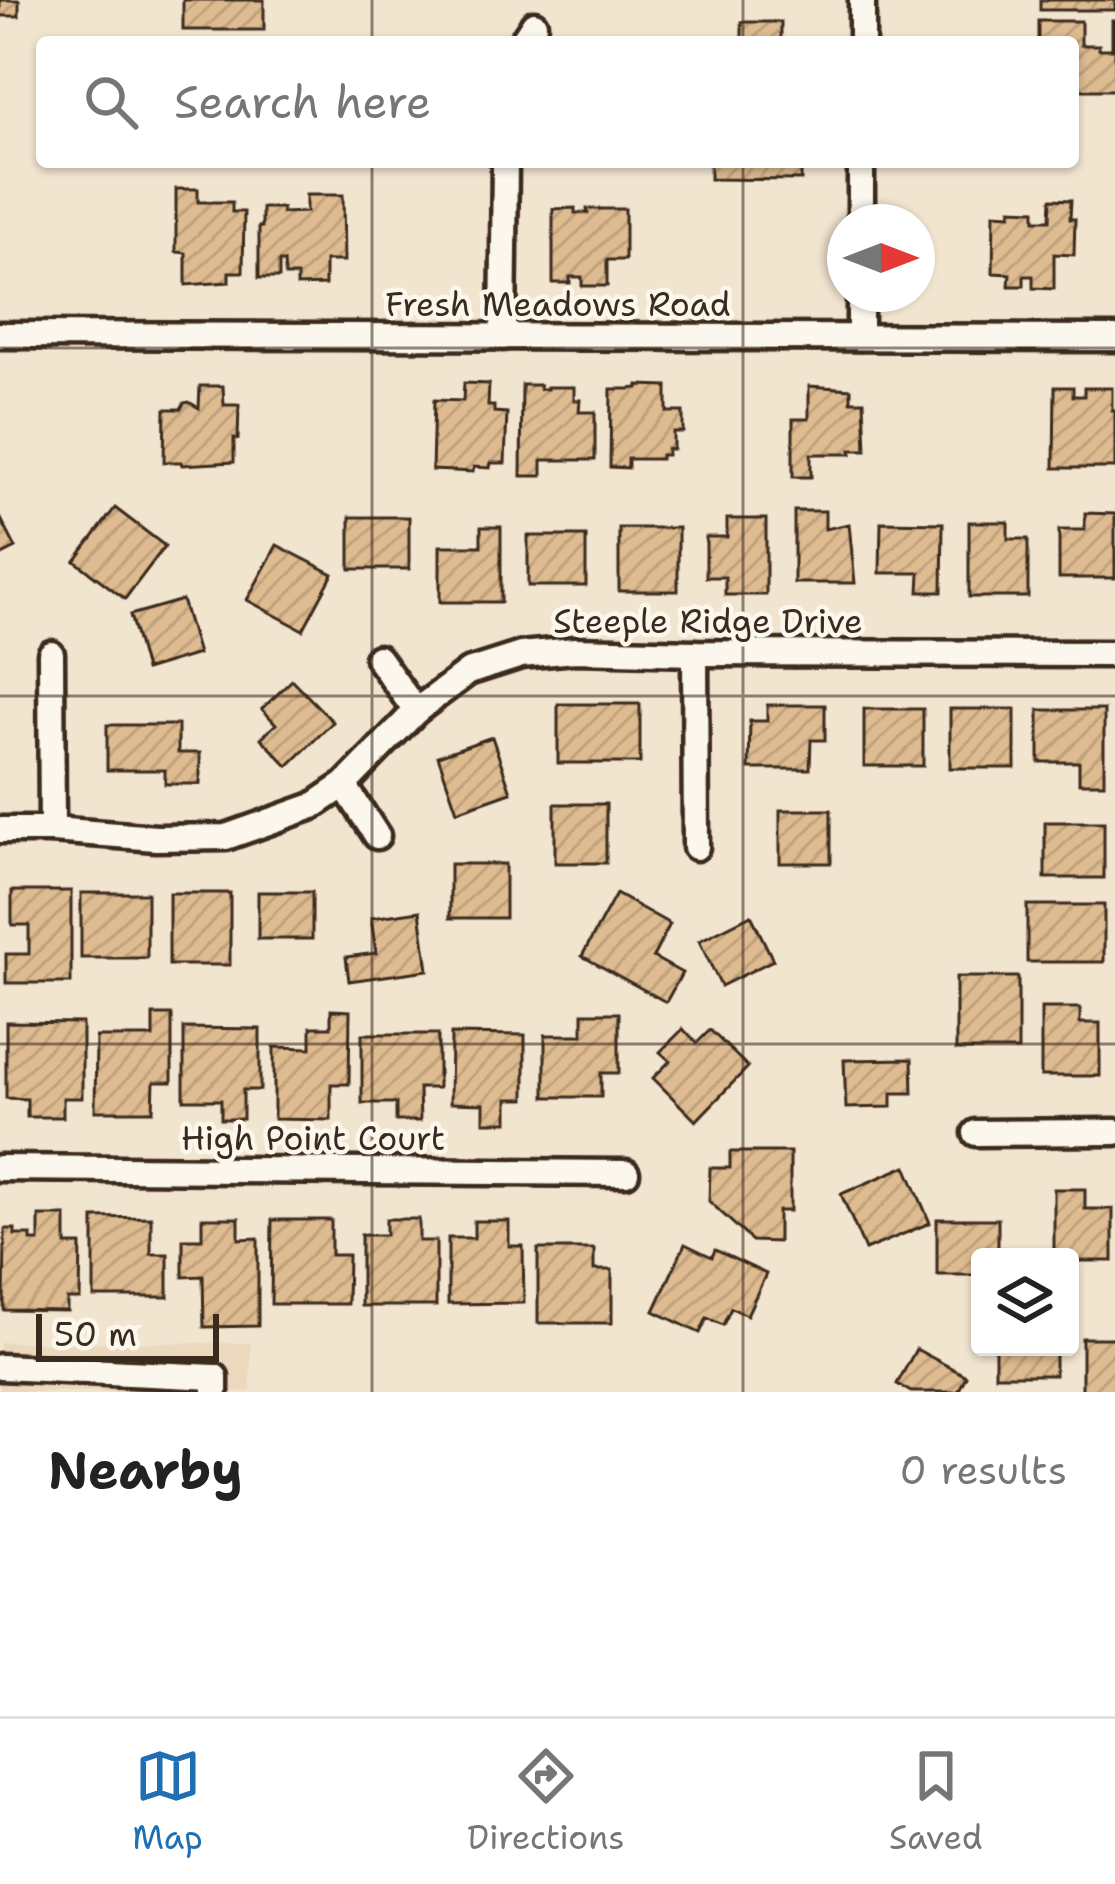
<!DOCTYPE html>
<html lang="en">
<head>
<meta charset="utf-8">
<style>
	:root { --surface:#fff; --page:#f2f2f2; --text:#222; --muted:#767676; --line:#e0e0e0; --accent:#1f6fb2 }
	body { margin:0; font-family:"Shantell Sans",sans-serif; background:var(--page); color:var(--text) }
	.controls { position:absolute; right:36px; bottom:36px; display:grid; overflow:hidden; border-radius:12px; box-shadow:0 3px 9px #0004 }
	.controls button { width:108px; height:108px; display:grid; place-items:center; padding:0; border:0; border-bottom:3px solid var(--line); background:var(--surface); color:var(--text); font:60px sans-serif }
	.compass { position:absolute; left:827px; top:204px; width:108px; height:108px; border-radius:50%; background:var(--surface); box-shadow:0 3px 9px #0004; rotate:90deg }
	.scale { position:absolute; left:36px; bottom:30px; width:183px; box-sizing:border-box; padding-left:12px; border:6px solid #3b2a1e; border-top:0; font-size:33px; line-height:42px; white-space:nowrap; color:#3b2a1e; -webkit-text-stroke:9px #fbf7ec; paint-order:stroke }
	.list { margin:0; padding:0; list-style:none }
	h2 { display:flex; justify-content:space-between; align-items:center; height:156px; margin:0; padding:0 48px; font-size:51px }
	h2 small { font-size:39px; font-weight:400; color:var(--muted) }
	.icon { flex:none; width:66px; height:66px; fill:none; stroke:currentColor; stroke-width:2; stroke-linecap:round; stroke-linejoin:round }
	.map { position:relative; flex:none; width:1115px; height:1392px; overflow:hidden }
	.search { position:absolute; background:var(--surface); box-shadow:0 3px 9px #0004; left:36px; right:36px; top:36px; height:132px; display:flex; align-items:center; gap:30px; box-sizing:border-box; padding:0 42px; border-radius:12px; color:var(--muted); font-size:45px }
	.sheet { height:324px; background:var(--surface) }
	nav { display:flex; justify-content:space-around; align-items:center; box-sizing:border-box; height:168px; border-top:3px solid var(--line); background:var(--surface); font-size:33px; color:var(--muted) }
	nav a { display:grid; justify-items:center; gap:6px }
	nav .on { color:var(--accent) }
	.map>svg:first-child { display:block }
	.built { fill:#ecd8bd }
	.building { fill:url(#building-hatch); stroke:#3b2a1e; stroke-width:3 }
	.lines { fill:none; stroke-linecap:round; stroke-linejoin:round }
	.minor-casing { stroke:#3b2a1e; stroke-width:33 }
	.minor { stroke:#fbf7ec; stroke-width:24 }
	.grid { fill:none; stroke:#3b2a1e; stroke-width:3; stroke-opacity:0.55 }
	.labels { text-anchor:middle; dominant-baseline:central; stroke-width:9; stroke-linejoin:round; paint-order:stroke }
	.street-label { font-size:33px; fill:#3b2a1e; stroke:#fbf7ec }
</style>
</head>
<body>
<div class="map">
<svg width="1115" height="1392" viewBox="0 0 1115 1392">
	<defs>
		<pattern id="building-hatch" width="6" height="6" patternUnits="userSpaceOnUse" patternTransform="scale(3)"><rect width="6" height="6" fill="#debb90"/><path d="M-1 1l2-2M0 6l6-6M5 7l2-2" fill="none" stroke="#bfa17c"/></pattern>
	</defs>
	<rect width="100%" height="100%" fill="#f2e5d0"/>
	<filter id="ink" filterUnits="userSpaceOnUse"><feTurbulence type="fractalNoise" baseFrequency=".00833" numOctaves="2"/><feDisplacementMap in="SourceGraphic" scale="24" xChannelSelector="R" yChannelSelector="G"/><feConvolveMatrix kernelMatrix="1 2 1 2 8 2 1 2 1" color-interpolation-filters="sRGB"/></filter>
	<g filter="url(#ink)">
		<polygon class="built" points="0,1342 251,1343 251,1392 0,1392"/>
		<g class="building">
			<rect x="0" y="0" width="19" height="16"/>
			<rect x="183" y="0" width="81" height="30"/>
			<rect x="1040" y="0" width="75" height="10"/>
			<polygon points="1112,20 1115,20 1115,90 1073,90 1073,42 1038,42 1038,21 1081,21 1081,45 1099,45 1099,49 1112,49"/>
			<polygon points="742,22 781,22 781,41 809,42 731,42 742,40"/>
			<polygon points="710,162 794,162 801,164 801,180 710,179"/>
			<polygon points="176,189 198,189 198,202 232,202 232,212 244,212 243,272 229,272 229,282 186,285 186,253 176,252"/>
			<polygon points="306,195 343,195 344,261 325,261 325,285 297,286 297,276 285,276 284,262 279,262 279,278 259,278 259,227 262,227 262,208 282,208 282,213 306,212"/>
			<polygon points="1051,199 1071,200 1070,219 1075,219 1074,255 1054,254 1054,289 1033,288 1033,276 1024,276 1024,286 1009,286 1010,274 993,273 994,213 1011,214 1011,209 1035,210 1035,220 1050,220"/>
			<polygon points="575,208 575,213 588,213 587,209 625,209 625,260 607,260 607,286 582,286 582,277 570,277 570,283 553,283 553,209"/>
			<polygon points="464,383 489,384 488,406 494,406 494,412 507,413 505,463 491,463 490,468 474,467 473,472 432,470 434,400 463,401"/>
			<polygon points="522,385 540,385 540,389 547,389 547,387 574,387 574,400 580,400 579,412 595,412 595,460 542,460 542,476 521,476"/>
			<polygon points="638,385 667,386 667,412 683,412 683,432 673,432 673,449 667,449 667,455 661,455 661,459 628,459 628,468 610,467 611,389 628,389 638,388"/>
			<polygon points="200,386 223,386 224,405 239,405 238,439 234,438 234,462 182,465 181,462 164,462 165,409 181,409 184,403 189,402 199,408"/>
			<polygon points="809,386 851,389 851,401 864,401 866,450 851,450 851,454 811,454 811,477 793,477 793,419 809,419"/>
			<polygon points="1055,387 1073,387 1073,396 1084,396 1084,388 1112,388 1112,410 1115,410 1115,468 1054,468"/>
			<polygon points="115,508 165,546 125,599 75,561"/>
			<polygon points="794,511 825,511 825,529 849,524 855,583 794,583"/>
			<polygon points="1085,513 1115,514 1115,578 1059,578 1059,530 1085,530"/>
			<polygon points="0,517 16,548 0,556"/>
			<rect x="350" y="517" width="59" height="52"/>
			<polygon points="727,519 766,519 766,595 725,595 725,577 706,577 706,537 727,537"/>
			<polygon points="881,522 943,523 942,592 919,592 920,573 880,573"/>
			<polygon points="969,522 1008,522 1008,539 1028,539 1028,597 969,597"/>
			<polygon points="481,527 501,527 501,602 440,602 440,546 481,546"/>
			<rect x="619" y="528" width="59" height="63"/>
			<rect x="528" y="536" width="58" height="50"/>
			<polygon points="277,545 333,574 303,630 247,600"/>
			<polygon points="182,600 198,654 145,670 130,615"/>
			<polygon points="292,680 333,722 288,766 261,738 276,724 262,709"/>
			<rect x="558" y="704" width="82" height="59"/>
			<polygon points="767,705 825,705 825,740 811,740 810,769 749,769 750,721 767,721"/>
			<rect x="864" y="709" width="59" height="57"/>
			<rect x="950" y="709" width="65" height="59"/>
			<polygon points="1039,710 1104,710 1104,783 1079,783 1079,762 1039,762"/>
			<polygon points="107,725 178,725 178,753 200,753 200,784 165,784 165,770 107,770"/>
			<polygon points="492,737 511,792 457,811 438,756"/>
			<rect x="555" y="804" width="51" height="59"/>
			<rect x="780" y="810" width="51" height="53"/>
			<rect x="1045" y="822" width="59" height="56"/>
			<rect x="450" y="864" width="55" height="54"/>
			<polygon points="12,891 71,891 71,983 6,983 6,954 29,954 29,925 12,925"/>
			<rect x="258" y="892" width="54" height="47"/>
			<rect x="81" y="893" width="66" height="65"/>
			<rect x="169" y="893" width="61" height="72"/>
			<polygon points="616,894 670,924 653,957 682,973 666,1002 582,956"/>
			<rect x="1027" y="905" width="77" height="57"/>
			<polygon points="420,911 428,970 349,981 346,957 376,953 371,918"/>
			<polygon points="751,915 773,960 721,986 699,941"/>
			<rect x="956" y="977" width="62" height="73"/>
			<polygon points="1041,1008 1080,1008 1080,1023 1100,1023 1100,1076 1041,1076"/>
			<polygon points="331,1010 350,1011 349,1084 331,1084 331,1120 274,1119 274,1047 311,1048 311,1027 331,1027"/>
			<polygon points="583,1013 619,1013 619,1073 601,1073 601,1097 545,1097 545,1035 583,1035"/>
			<polygon points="153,1015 172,1015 172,1082 154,1082 153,1111 95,1111 96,1037 153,1037"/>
			<polygon points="6,1022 82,1023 82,1098 63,1098 63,1117 27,1117 27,1099 6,1098"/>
			<polygon points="184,1028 260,1029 260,1090 243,1090 243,1119 221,1119 221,1100 184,1100"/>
			<polygon points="683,1029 697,1043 710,1030 748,1067 696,1121 653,1078 670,1061 660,1052"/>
			<polygon points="362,1034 438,1034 438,1088 419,1088 420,1121 396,1121 396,1103 362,1103"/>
			<polygon points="451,1034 525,1035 525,1099 508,1099 508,1122 484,1122 484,1104 450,1103"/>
			<polygon points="912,1059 913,1093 892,1093 892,1107 846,1108 844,1060"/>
			<polygon points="730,1152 790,1152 790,1211 778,1211 778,1242 752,1241 709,1201 710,1168 730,1168"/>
			<polygon points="906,1166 930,1223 865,1250 841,1194"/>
			<polygon points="1054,1189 1085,1189 1085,1209 1113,1209 1113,1261 1070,1261 1070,1257 1054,1257"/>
			<polygon points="39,1216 66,1216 66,1245 81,1245 80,1299 67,1299 67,1311 4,1310 5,1229 15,1229 15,1235 31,1235 31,1241 39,1241"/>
			<polygon points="151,1217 151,1254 168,1254 168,1297 94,1297 94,1218"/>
			<polygon points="202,1218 239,1218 239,1239 258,1238 258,1326 204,1327 203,1276 183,1277 183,1239 202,1239"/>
			<polygon points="386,1219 419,1219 419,1241 436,1241 436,1306 361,1306 361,1235 386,1235"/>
			<polygon points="937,1219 998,1219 998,1257 980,1257 980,1275 937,1275"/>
			<polygon points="272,1220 331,1220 331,1255 348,1255 347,1304 271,1304"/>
			<polygon points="474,1221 509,1221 509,1246 523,1246 524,1303 448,1304 448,1238 474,1238"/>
			<polygon points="685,1244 712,1257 715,1250 766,1274 747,1315 731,1308 723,1325 707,1318 700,1333 654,1311"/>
			<polygon points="538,1249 594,1249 594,1270 612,1270 612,1323 538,1323"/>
			<rect x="1082" y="1338" width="33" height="54"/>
			<rect x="995" y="1347" width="60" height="28"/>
			<polygon points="916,1349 966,1376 958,1392 911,1392 897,1384"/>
		</g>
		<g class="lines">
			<defs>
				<g id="minor">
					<polyline points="522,42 534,24"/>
					<polyline points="862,42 862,0"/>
					<polyline points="861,222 861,162"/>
					<polyline points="0,335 1115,338"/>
					<polyline points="503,337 505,162"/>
					<polyline points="860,337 860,294"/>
					<polyline points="695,653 696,847"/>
					<polyline points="51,654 52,830"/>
					<polyline points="378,658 416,711"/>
					<polyline points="344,785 377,836"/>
					<polyline points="0,830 52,830 156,838 226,837 313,806 344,785 416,711 468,672 521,655 575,650 695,653 1115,654"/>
					<polyline points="976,1133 1115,1132"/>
					<polyline points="0,1168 626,1173"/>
					<polyline points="0,1367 215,1377 215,1392"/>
				</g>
			</defs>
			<use href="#minor" class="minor-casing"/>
			<use href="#minor" class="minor"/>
		</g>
	</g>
	<path class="grid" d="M372 0V42M743 0V42M372 162V1392M743 162V1392M0 348H1115M0 696H1115M0 1044H1115"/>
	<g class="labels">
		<g class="street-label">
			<text x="558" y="304">Fresh Meadows Road</text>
			<text x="708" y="621">Steeple Ridge Drive</text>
			<text x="313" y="1138">High Point Court</text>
		</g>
	</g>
</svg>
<div class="controls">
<button><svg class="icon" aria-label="layers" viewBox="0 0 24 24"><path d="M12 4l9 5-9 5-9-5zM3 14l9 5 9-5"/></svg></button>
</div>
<svg class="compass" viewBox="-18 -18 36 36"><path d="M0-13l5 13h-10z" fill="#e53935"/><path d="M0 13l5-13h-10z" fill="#767676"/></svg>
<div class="scale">50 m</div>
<div class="search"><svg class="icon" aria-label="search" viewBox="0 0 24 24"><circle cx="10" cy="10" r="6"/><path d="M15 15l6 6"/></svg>Search here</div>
</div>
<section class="sheet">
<h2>Nearby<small>0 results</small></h2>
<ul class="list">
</ul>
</section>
<nav>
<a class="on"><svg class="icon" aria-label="map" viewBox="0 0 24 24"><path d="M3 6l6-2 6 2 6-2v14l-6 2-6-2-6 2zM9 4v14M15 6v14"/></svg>Map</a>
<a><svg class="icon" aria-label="directions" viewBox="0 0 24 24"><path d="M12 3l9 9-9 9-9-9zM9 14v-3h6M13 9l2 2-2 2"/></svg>Directions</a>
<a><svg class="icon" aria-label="saved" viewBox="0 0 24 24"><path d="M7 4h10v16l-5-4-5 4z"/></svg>Saved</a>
</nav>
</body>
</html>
